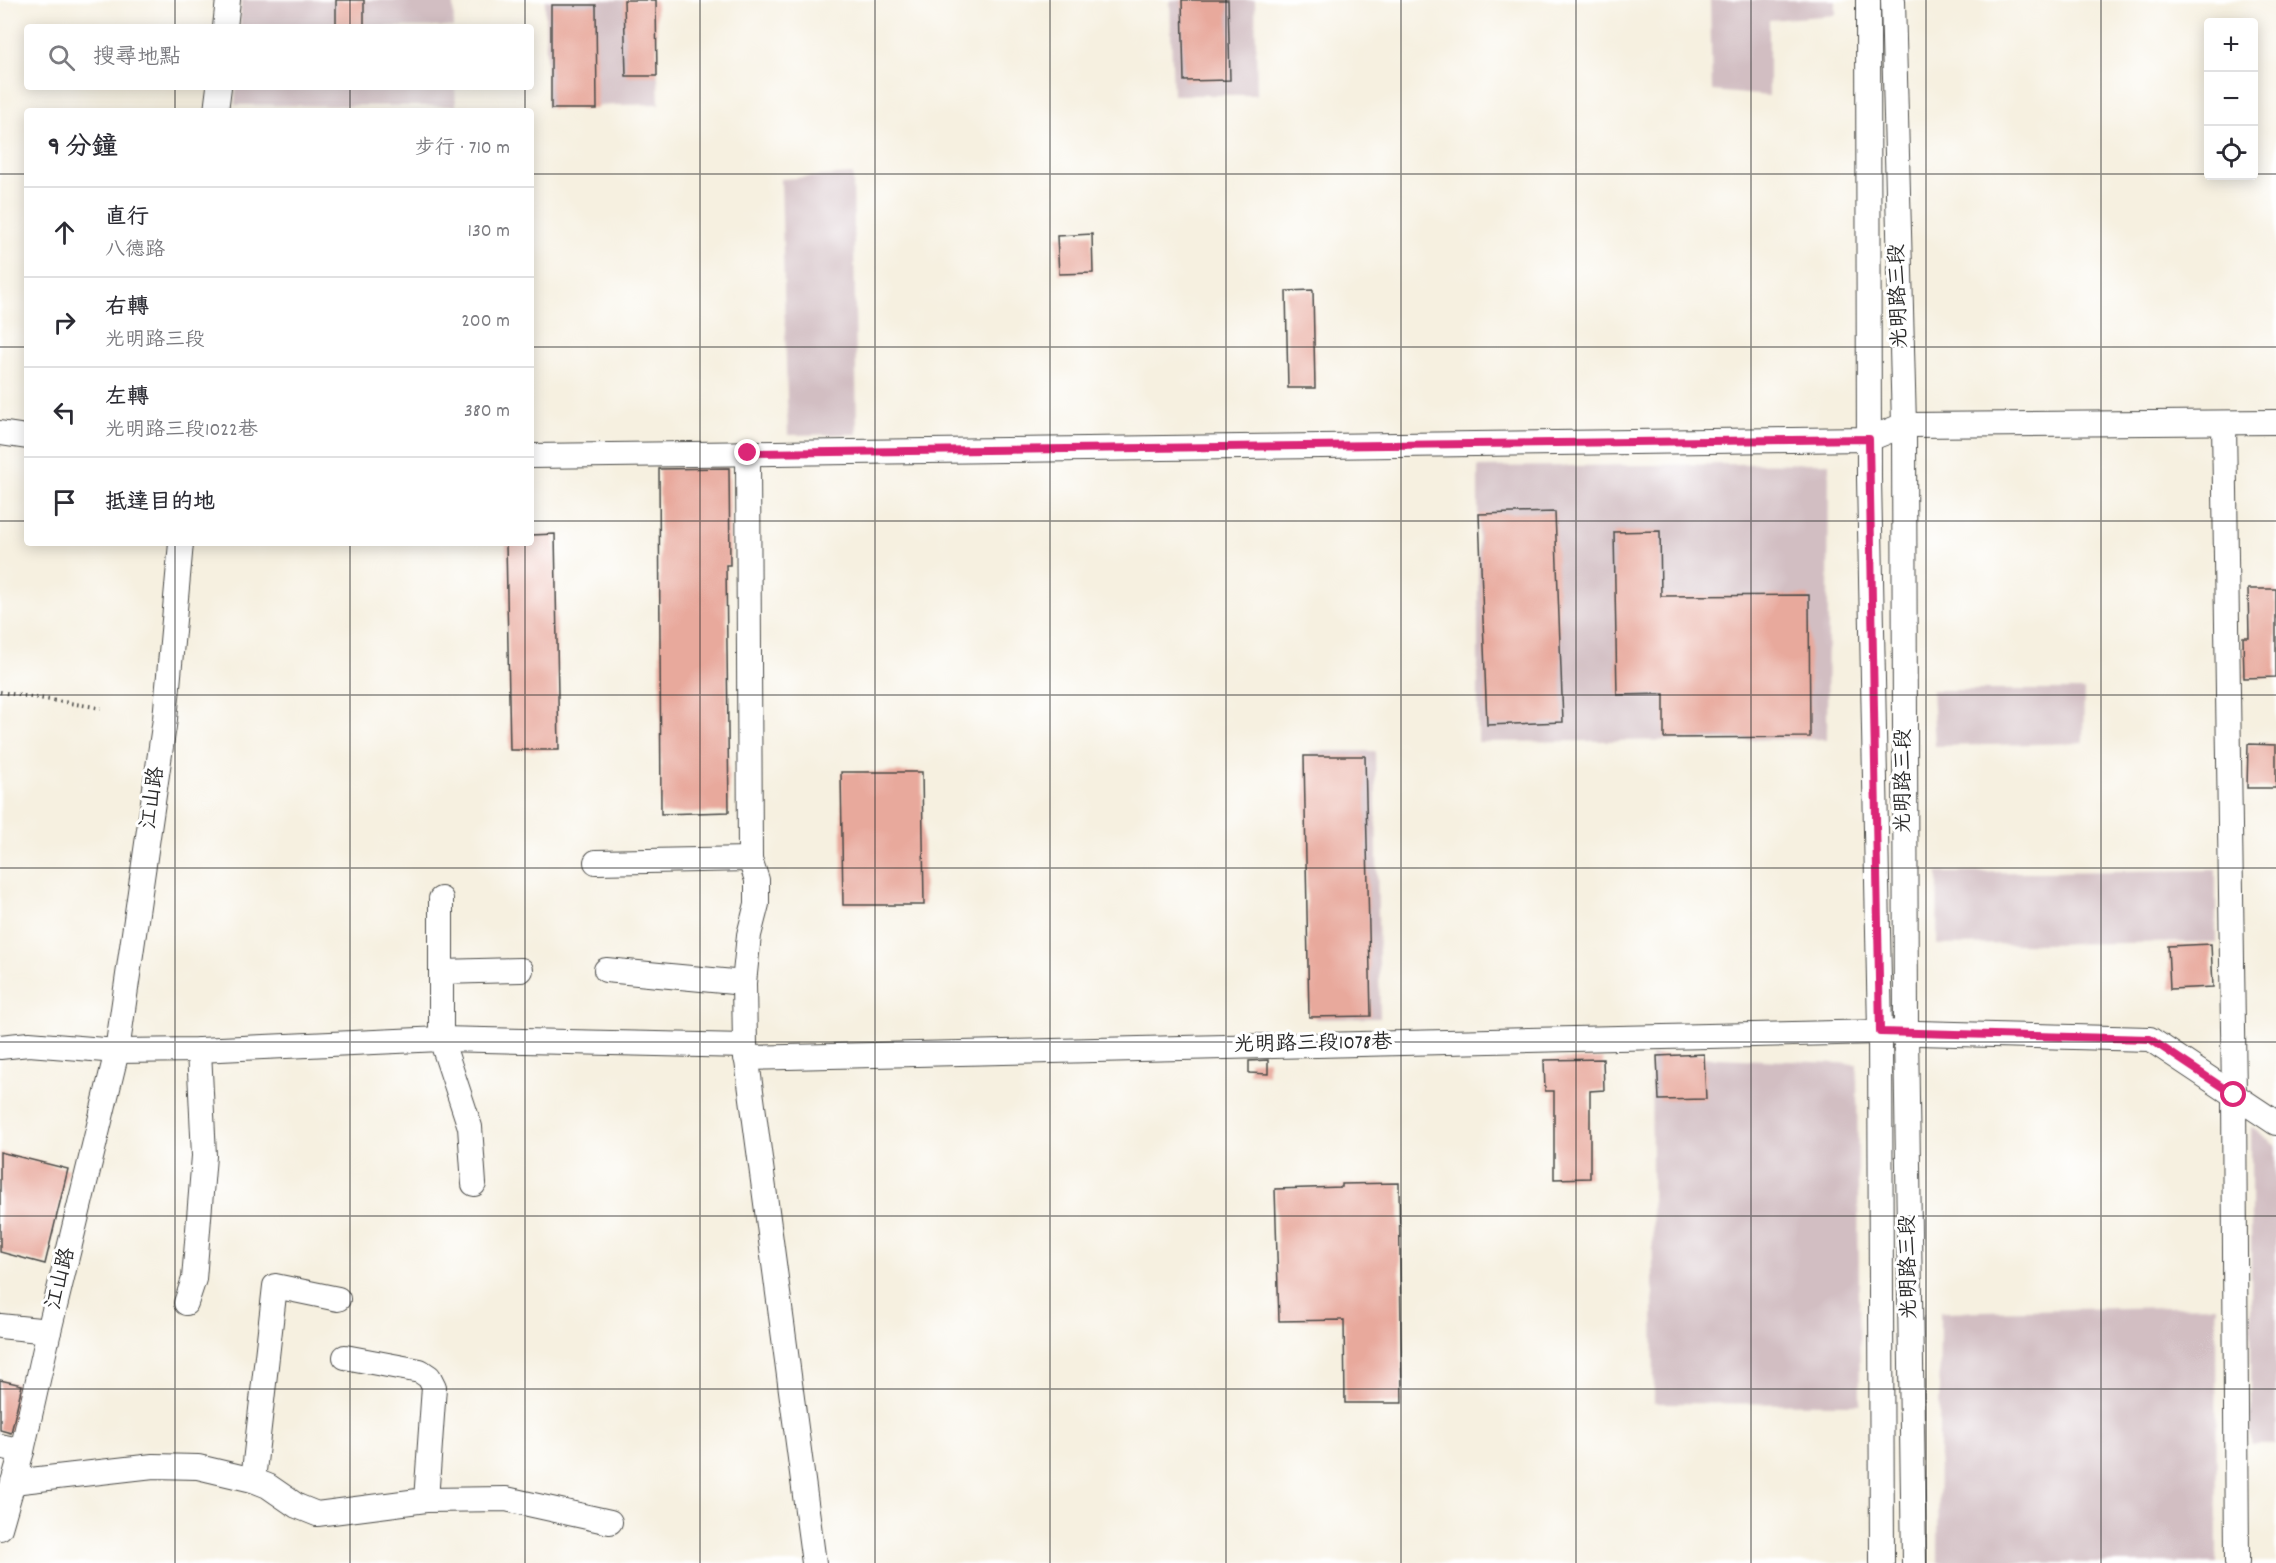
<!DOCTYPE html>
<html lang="zh-TW">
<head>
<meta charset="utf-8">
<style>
	:root { --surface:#fff; --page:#f2f2f3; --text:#2b2b33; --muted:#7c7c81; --line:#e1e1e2 }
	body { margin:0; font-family:Dekko,"LXGW WenKai TC",sans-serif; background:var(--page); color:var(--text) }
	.controls { position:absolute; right:18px; top:18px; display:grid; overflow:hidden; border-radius:6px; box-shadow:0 3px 15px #0003 }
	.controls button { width:54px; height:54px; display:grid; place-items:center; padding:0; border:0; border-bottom:2px solid var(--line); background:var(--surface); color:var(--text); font:30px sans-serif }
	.stop { position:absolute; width:18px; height:18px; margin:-14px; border:4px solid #db2777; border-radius:50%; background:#fff }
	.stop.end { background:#db2777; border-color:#fff; box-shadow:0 2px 6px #0008 }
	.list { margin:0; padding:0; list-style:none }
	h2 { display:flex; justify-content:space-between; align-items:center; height:78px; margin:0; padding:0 24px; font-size:26px }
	h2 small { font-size:20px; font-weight:400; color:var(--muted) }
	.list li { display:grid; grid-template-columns:39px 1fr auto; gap:18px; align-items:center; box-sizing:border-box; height:90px; padding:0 24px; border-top:2px solid var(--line) }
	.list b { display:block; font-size:22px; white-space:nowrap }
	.list p { margin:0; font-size:20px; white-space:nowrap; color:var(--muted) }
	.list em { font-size:20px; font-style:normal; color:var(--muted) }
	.icon { flex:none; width:33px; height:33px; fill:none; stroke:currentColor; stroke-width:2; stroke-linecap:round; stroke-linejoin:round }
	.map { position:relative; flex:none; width:2276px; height:1563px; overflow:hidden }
	.search { position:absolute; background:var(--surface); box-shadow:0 3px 15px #0003; left:24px; top:24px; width:510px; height:66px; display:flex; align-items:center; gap:15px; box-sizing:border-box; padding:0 21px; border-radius:6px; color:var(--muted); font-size:22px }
	.panel { position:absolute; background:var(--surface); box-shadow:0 3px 15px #0003; left:24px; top:108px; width:510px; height:438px; border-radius:6px }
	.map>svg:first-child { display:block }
	.industrial { fill:#d2bec2 }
	.building { fill:#e8a99c }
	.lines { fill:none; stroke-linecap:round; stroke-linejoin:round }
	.minor-casing { stroke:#494946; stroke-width:26 }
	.path { stroke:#494946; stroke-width:4; stroke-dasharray:1.5 4.5; stroke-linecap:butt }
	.minor { stroke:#fff; stroke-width:24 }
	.route { stroke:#db2777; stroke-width:8 }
	.grid { fill:none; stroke:#2b2b2b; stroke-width:1.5; stroke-opacity:0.55 }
	.labels { text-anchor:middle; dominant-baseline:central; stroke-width:6; stroke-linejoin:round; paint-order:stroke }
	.street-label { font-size:21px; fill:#2b2b2b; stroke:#fff }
</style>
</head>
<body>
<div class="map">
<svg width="2276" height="1563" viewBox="0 0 2276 1563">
	<rect width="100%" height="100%" fill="#fff"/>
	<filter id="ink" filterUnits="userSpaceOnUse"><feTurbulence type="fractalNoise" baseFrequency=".0167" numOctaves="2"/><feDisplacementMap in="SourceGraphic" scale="12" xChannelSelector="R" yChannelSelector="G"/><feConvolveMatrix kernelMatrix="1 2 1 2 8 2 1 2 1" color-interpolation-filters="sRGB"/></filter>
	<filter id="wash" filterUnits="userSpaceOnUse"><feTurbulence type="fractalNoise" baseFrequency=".008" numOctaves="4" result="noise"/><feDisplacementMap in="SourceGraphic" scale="24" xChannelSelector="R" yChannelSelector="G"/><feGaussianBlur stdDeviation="1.35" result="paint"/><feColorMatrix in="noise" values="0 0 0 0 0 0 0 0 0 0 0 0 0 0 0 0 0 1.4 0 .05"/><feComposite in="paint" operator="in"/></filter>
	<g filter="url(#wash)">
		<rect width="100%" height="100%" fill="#f6f0e0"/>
		<g class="industrial">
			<polygon points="241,0 453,0 454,27 240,27"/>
			<polygon points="545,0 655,0 659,104 547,107"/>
			<polygon points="1170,0 1255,0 1257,95 1173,95"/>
			<polygon points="1710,0 1836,0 1836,15 1769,20 1769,96 1712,91"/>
			<polygon points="236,87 455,87 456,106 235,105"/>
			<polygon points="853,174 857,434 788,435 781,179"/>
			<polygon points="1829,463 1827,739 1478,742 1478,467"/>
			<polygon points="1932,690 2084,690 2083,743 1935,746"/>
			<polygon points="1310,751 1375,751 1380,1018 1315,1019"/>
			<polygon points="2216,870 2216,942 1937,945 1938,873"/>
			<polygon points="1651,1055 1857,1064 1860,1404 1654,1403"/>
			<polygon points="2251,1127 2276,1145 2276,1445 2251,1445"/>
			<polygon points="2216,1306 2217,1563 1938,1563 1940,1312"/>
		</g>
		<g id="blocks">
			<g class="building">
				<rect x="336" y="0" width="28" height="27"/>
				<polygon points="624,0 656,0 657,76 626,76"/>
				<polygon points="1182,0 1228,0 1230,80 1184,81"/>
				<polygon points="551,5 596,5 597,109 551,109"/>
				<polygon points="1092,234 1093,273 1059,274 1057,236"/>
				<polygon points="1313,290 1315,388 1288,388 1286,291"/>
				<polygon points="729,468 730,565 726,565 729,812 661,814 659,469"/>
				<polygon points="1555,512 1563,722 1487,725 1479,514"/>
				<polygon points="1660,531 1661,596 1809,595 1810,737 1664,738 1664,694 1617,695 1614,532"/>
				<polygon points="555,534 559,750 510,750 506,543 531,543 531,535"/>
				<polygon points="2248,589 2276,589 2276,677 2244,678 2243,637 2249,637"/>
				<polygon points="2248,744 2276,745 2276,788 2247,788"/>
				<polygon points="1304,756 1365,756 1371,1016 1309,1017"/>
				<polygon points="841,772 922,772 924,905 843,905"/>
				<polygon points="2211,944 2213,987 2170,989 2168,946"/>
				<polygon points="1704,1054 1706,1099 1659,1100 1657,1056"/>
				<polygon points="1603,1059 1604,1090 1590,1091 1590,1178 1554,1179 1554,1091 1545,1091 1544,1060"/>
				<polygon points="1268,1060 1268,1074 1249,1073 1249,1061"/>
				<polygon points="0,1152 68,1169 45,1264 0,1252"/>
				<polygon points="1399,1183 1402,1403 1345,1403 1344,1320 1279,1321 1275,1189 1342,1187 1342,1184"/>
				<polygon points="0,1380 22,1385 11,1433 0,1430"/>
			</g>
		</g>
	</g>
	<g filter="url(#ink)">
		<use href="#blocks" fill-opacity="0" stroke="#494946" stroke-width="1.5"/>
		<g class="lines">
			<defs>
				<g id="minor">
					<polyline points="1868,0 1869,478 1880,1032 1882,1563"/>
					<polyline points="1893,0 1904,425 1906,1032 1914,1563"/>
					<polyline points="225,27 228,0"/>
					<polyline points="216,111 219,87"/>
					<polyline points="2224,423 2234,1095 2237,1563"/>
					<polyline points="0,433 27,437"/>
					<polyline points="748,453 750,859 757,880 757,904 749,935 744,983 745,1046 814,1563"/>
					<polyline points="531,456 1869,439 1904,425 2276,422"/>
					<polyline points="596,862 750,859"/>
					<polyline points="441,899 441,1039 470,1127 474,1184"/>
					<polyline points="606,970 744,983"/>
					<polyline points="441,972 521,970"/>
					<polyline points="0,1047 29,1044 117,1051 199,1050 441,1039 745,1046"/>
					<polyline points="746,1058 1880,1032 2150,1039 2276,1123"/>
					<polyline points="186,1303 194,1279 204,1156 199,1050"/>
					<polyline points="0,1326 49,1331"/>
					<polyline points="345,1357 420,1371 429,1377 434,1387 426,1500"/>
					<polyline points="0,1446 22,1451"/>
					<polyline points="253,1480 275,1286 338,1299"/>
					<polyline points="13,1482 153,1466 198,1467 253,1480 268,1486 297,1506 317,1514 426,1500 506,1499 610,1522"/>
					<polyline points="0,1528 22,1451 49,1331 117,1051 165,719 181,543"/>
				</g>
			</defs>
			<use href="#minor" class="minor-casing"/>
			<polyline class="path" points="0,692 101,708"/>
			<use href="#minor" class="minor"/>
		</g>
	</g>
	<g class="lines" filter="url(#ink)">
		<polyline class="route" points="748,453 1869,439 1880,1032 2150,1039 2234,1095"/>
	</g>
	<path class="grid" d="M175 0V27M350 0V27M525 0V27M700 0V1563M875 0V1563M1050 0V1563M1226 0V1563M1401 0V1563M1576 0V1563M1751 0V1563M1926 0V1563M2101 0V1563M175 87V111M350 87V111M525 87V111M0 174H27M531 174H2208M2254 174H2276M0 347H27M531 347H2276M0 521H27M531 521H2276M175 543V1563M350 543V1563M525 543V1563M0 695H2276M0 868H2276M0 1042H2276M0 1216H2276M0 1389H2276"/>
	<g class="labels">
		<g class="street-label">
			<text transform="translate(1900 296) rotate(-92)">光明路三段</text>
			<text transform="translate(1905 781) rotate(-90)">光明路三段</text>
			<text transform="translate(154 798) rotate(-82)">江山路</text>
			<text transform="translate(1313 1045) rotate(-1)">光明路三段1078巷</text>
			<text transform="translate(1910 1267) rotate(-91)">光明路三段</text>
			<text transform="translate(62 1279) rotate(-76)">江山路</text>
		</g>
	</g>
</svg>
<div class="controls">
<button>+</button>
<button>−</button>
<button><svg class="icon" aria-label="locate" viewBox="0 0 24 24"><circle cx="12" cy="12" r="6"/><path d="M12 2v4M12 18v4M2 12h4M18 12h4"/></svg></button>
</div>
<div class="stop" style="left:2234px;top:1095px"></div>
<div class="stop end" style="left:748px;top:453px"></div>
<div class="search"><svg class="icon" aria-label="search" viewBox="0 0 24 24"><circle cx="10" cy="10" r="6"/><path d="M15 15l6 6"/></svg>搜尋地點</div>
<section class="panel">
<h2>9 分鐘<small>步行 · 710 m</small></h2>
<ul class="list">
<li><svg class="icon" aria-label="ahead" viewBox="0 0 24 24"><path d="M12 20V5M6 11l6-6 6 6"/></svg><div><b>直行</b><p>八德路</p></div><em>130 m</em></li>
<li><svg class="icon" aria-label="right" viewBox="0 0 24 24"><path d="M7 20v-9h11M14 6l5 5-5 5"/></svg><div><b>右轉</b><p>光明路三段</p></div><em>200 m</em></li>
<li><svg class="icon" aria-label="left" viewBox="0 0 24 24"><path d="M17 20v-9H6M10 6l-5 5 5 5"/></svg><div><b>左轉</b><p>光明路三段1022巷</p></div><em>380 m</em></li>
<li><svg class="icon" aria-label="arrive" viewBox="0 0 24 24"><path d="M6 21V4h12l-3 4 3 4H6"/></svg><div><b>抵達目的地</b></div></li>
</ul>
</section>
</div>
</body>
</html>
